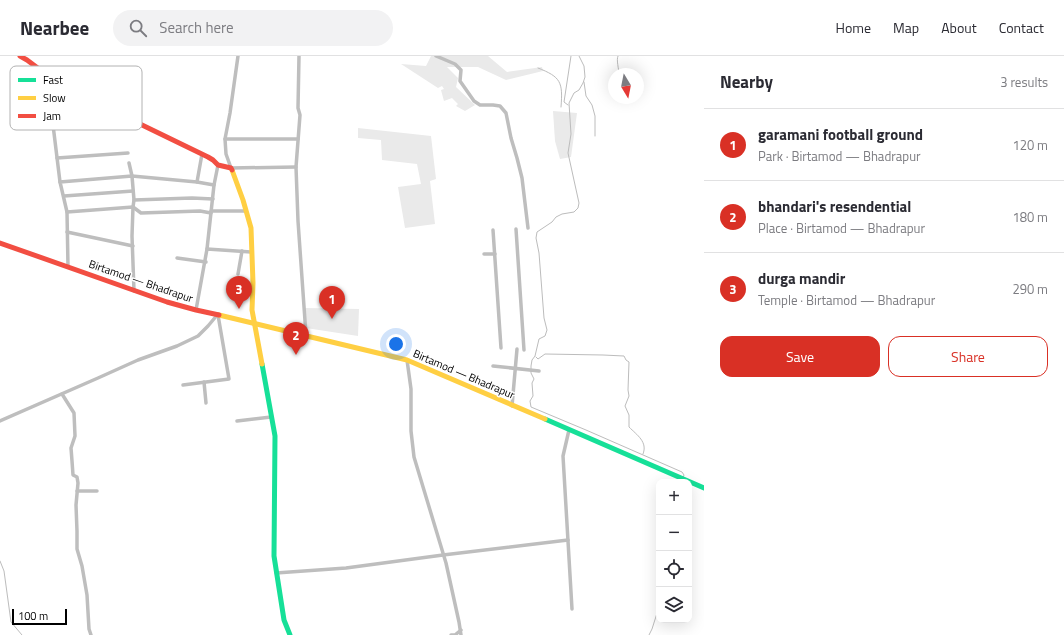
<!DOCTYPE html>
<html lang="en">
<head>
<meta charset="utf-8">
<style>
	:root { --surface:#fff; --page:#f2f2f3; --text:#2b2b33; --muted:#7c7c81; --line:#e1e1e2; --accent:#d93025 }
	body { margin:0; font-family:"Titillium Web",sans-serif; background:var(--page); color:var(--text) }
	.controls { position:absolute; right:12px; bottom:12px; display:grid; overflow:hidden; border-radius:8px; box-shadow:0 4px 16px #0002 }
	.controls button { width:36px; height:36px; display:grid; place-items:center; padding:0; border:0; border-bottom:1px solid var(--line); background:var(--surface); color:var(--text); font:20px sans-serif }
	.compass { position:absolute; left:608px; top:12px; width:36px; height:36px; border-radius:50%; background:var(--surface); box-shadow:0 4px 16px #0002; rotate:170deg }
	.scale { position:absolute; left:12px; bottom:10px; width:55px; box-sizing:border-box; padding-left:4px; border:2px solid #000; border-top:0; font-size:11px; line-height:14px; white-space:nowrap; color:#000; -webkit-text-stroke:3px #fff; paint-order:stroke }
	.you { position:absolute; left:396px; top:288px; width:14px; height:14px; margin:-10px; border:3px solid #fff; border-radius:50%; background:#1a73e8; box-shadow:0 0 0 6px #1a73e833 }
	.badge { display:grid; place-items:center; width:26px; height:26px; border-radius:50%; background:var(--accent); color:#fff; font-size:13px; font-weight:700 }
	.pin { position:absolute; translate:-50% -33px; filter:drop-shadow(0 1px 2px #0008) }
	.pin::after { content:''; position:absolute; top:21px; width:14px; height:12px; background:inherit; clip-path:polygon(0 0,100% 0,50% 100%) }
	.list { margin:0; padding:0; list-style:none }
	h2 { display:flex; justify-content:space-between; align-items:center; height:52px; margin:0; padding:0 16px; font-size:17px }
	h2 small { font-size:13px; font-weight:400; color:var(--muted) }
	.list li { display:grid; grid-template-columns:26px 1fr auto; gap:12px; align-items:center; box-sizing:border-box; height:72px; padding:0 16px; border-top:1px solid var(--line) }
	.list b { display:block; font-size:15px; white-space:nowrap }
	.list p { margin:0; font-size:13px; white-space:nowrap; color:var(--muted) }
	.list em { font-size:13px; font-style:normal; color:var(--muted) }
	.actions { display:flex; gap:8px; padding:12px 16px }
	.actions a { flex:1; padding:9px 0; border:1px solid var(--accent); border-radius:12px; text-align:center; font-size:14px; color:var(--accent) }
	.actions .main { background:var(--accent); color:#fff }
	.icon { flex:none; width:22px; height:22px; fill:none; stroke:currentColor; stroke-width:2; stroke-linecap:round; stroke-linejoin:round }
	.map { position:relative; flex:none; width:704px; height:579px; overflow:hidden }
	header { display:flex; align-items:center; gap:24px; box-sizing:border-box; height:56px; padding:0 20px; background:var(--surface); border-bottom:1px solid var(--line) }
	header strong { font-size:19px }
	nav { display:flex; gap:22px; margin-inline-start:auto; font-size:14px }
	.search { width:280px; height:36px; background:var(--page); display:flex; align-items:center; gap:10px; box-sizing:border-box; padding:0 14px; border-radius:22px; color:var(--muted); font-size:15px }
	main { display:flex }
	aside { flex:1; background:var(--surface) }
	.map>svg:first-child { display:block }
	.green { fill:#eaeaea }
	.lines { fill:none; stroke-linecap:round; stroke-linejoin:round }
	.stream { stroke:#bcbcbc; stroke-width:1 }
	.street { stroke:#bebebe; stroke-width:3.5 }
	.fast { stroke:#16e098; stroke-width:5 }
	.slow { stroke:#ffcf43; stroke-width:5 }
	.jam { stroke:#f24e42; stroke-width:5 }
	.labels { text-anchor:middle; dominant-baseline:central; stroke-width:3; stroke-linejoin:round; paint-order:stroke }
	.street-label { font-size:11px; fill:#000; stroke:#fff }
	.key { fill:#fff; stroke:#b2b2b2; stroke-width:1 }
	.key-label { font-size:11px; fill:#000 }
</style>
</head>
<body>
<header>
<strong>Nearbee</strong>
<div class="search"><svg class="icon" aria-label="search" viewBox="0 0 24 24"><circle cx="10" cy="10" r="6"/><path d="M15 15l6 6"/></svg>Search here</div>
<nav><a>Home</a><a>Map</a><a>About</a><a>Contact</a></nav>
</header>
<main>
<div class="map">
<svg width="704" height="579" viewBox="0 0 704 579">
	<rect width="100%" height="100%" fill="#fff"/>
	<g class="green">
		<polygon points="431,0 488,0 507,16 542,11 543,15 506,24 478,11 447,11 458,22 456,31 475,49 465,55 456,50 458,48 452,42 444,45 441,34 444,33 442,30 438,32 401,8 426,10"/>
		<polygon points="553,55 577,57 571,101 560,103 555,85"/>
		<polygon points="358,72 431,80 436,123 430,125 435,168 405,172 398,131 421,128 417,108 382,104 381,84 358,82"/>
		<polygon points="305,252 359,253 358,280 306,272"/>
	</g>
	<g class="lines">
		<g class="stream">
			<polyline points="579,0 584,10 585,21 583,27 579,34 574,37 569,47 571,78 568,97 579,147 578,152 574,156 562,158 556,161 552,166 537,176 536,182 539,197 544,262 547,274 545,280 539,283 535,300 532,304 531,310 531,317 534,323 532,327 533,340 530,345 531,351 586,374 682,416 684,419 683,422"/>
			<path d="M618 0C616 4 619 13 619 18"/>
			<path d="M538 12C561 21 563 26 561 51"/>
			<polyline points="584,26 586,40 592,49 595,60 595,80"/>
			<polyline points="568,49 564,46 571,0"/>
			<path d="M536 301 538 303 545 298 603 299 624 300 626 304 629 306 628 334 629 340 625 350 629 359V371C637 379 648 386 643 398"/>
			<polyline points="0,505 4,515 11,566 22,579"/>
			<polyline points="649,579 652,573 659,551"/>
		</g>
		<g class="street">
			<polyline points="238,0 230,57 225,83 226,98 231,112 296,111"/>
			<polyline points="299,0 298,52 300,59 296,111 298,165 306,279"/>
			<polyline points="436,0 455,8 461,14 460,25 474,45 480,49 493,49 500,50 506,57 511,82 517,102 522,122 528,172"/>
			<polyline points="47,20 60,126"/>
			<polyline points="225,83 298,83"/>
			<polyline points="57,102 128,97"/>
			<polyline points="129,107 132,120 134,144 133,151 132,180 134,235"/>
			<polyline points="197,126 202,98"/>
			<polyline points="64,140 133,135"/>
			<polyline points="134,144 192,142 213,143"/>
			<polyline points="211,155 246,155"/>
			<polyline points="67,156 133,151 141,157 200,155 211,157"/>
			<polyline points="516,173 524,294"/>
			<polyline points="493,174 501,292"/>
			<polyline points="67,176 133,190"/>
			<polyline points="207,193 214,129 218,109"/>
			<polyline points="484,198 495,198"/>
			<polyline points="177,202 206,206"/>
			<polyline points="68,211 67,156 60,126 132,120 197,126 214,129"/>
			<polyline points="238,218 242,195"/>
			<polyline points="196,254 207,193 251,196"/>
			<polyline points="407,304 411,333 411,375 414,401 446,507 459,566 461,579"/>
			<polyline points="493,310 539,315"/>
			<polyline points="204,326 206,347"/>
			<polyline points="183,329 229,323 218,259"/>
			<polyline points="62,338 74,357 75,380 71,392 72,405 73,419 77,421 78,427 76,449 77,475 77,493 82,510 87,539 89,573 91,579"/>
			<polyline points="512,350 517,293"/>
			<polyline points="0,365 98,322 138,304 177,290 198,280 208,270 218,258"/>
			<polyline points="237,365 271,361"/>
			<polyline points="569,374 563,400 572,553"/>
			<polyline points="77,435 97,435"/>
			<polyline points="276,517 346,512 443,499 568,484"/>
			<polyline points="451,579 455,579 461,574"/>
		</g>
		<g class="fast">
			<polyline points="262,308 275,380 274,500 284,564 290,579"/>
			<polyline points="545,363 704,432"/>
		</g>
		<g class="slow">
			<polyline points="232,114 243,144 251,172 253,227 252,254 262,308"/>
			<polyline points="219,259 407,304 545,363"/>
		</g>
		<g class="jam">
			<polyline points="20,0 27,4 59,28 99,50 140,68 208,101 213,104 218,109 231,112 232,114"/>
			<polyline points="0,187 167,246 196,254 219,259"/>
		</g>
	</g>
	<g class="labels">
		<g class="street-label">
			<text transform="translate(141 225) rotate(19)">Birtamod — Bhadrapur</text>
			<text transform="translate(464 318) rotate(23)">Birtamod — Bhadrapur</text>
		</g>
	</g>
	<rect x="10" y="10" width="132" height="64" rx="6" class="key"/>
	<rect x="18" y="22" width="18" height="4" fill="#16e098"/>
	<rect x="18" y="40" width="18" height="4" fill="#ffcf43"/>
	<rect x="18" y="58" width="18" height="4" fill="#f24e42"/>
	<g class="key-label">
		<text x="43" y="28">Fast</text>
		<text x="43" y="46">Slow</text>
		<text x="43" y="64">Jam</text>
	</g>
</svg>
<div class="controls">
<button>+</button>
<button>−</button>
<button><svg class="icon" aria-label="locate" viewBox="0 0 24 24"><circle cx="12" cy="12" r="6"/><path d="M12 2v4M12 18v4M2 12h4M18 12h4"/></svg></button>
<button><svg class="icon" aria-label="layers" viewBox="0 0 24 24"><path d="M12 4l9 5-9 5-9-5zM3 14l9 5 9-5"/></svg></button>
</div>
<svg class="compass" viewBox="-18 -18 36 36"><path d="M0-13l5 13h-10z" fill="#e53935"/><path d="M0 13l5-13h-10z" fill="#7c7c81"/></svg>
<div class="scale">100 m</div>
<div class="you"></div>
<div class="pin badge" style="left:332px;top:263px">1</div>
<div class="pin badge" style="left:296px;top:299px">2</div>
<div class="pin badge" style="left:239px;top:253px">3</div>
</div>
<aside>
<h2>Nearby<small>3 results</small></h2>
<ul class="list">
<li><span class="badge">1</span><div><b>garamani football ground</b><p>Park · Birtamod — Bhadrapur</p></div><em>120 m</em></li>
<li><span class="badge">2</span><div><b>bhandari's resendential</b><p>Place · Birtamod — Bhadrapur</p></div><em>180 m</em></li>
<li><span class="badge">3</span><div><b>durga mandir</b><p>Temple · Birtamod — Bhadrapur</p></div><em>290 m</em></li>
</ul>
<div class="actions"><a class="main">Save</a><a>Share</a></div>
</aside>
</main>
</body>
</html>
